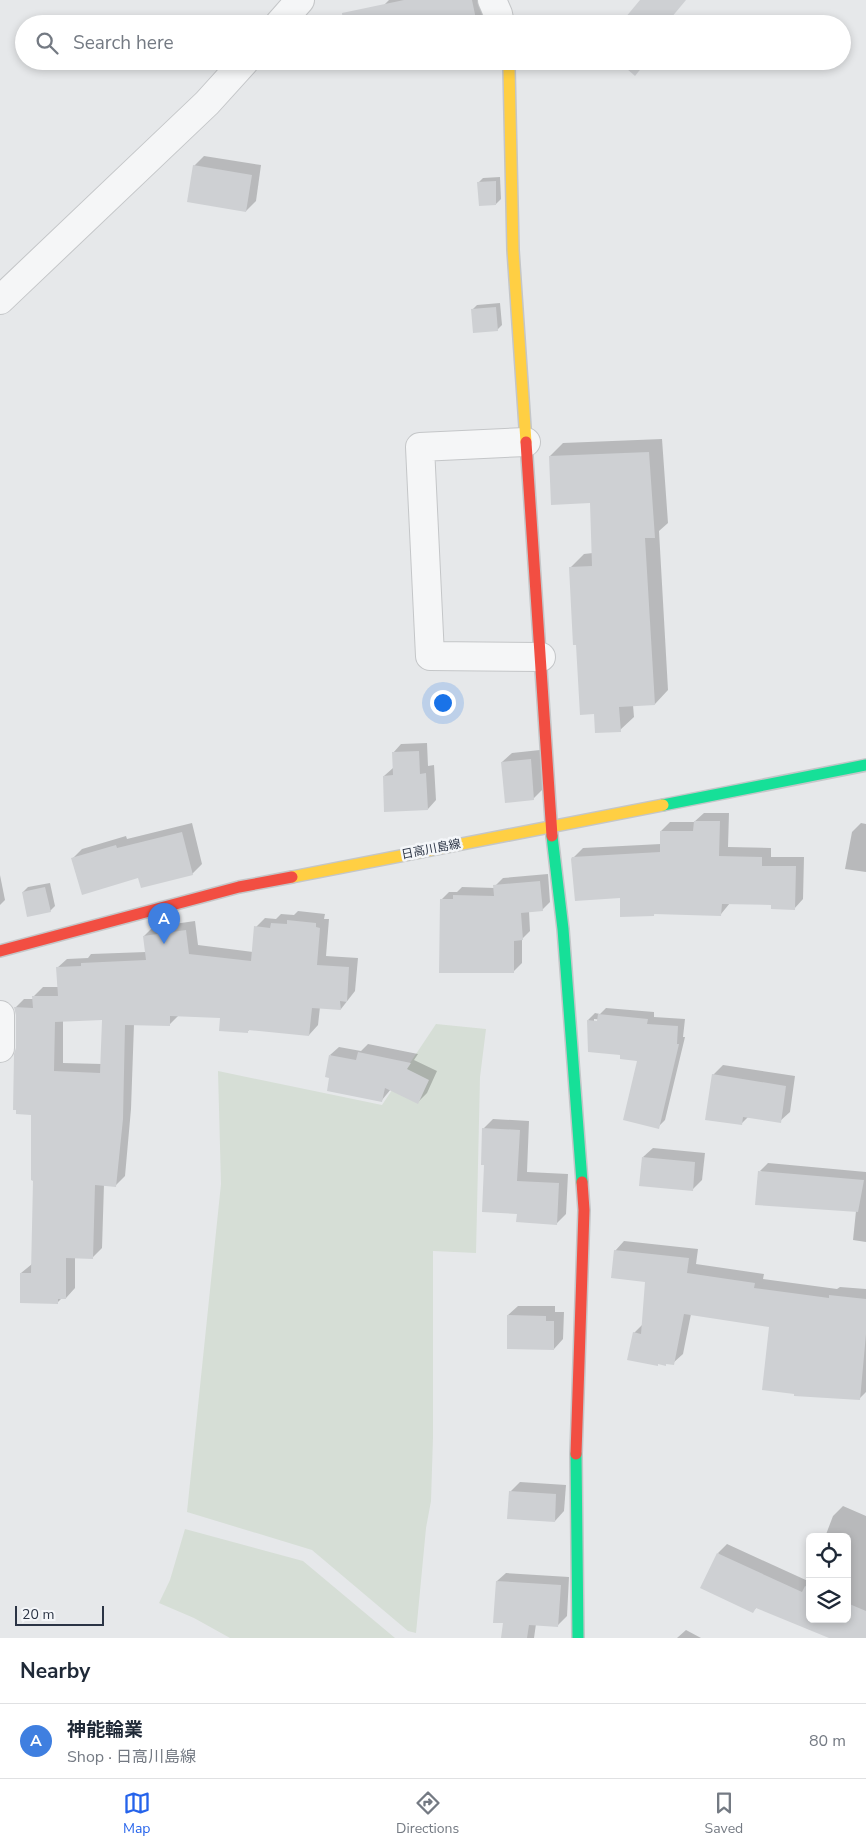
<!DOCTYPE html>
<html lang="en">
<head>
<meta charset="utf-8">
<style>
	:root { --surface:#fff; --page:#f6f6f7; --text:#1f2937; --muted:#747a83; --line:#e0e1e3; --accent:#2563eb }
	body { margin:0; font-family:"Nunito Sans","Noto Sans JP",sans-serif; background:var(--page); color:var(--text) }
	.controls { position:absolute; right:15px; bottom:15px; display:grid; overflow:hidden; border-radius:8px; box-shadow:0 2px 8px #0003 }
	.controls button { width:45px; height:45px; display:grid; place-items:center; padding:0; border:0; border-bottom:1px solid var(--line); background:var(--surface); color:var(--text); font:25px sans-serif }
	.scale { position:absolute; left:15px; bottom:12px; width:89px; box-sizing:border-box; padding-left:5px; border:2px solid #2b3445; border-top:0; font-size:14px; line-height:18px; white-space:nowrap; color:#2b3445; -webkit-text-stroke:4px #f4f6f9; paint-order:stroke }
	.you { position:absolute; left:442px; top:702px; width:18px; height:18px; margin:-12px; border:4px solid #fff; border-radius:50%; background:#1a73e8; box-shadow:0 0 0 8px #1a73e833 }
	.badge { display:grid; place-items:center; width:32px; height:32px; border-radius:50%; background:var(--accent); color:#fff; font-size:16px; font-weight:700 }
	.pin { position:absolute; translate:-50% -41px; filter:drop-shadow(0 1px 2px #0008) }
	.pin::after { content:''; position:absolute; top:26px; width:18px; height:15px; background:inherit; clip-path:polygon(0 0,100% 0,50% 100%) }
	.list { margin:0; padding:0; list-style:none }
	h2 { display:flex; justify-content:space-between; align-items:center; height:65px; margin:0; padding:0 20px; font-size:21px }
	h2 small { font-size:16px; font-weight:400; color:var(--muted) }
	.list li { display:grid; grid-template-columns:32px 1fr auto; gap:15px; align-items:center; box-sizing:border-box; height:75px; padding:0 20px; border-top:1px solid var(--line) }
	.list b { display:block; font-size:19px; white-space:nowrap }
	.list p { margin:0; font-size:16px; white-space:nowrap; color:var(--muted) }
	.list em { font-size:16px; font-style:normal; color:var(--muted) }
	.icon { flex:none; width:28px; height:28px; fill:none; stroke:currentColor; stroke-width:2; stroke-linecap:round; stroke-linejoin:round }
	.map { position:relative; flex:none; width:866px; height:1638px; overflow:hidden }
	.search { position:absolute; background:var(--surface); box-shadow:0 2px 8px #0003; left:15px; right:15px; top:15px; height:55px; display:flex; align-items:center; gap:12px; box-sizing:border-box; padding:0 18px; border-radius:28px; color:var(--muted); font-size:19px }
	.sheet { height:140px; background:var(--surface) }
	nav { display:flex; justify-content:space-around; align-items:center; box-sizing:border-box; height:70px; border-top:1px solid var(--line); background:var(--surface); font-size:14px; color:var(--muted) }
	nav a { display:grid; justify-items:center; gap:2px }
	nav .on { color:var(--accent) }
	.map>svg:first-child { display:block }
	.green { fill:#d6ded6 }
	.shadow { fill:#0003; fill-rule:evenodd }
	.building { fill:#ced0d3; fill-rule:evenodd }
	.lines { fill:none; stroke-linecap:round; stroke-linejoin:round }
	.street-casing { stroke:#c4c6c8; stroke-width:30 }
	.fast-casing { stroke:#c4c6c8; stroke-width:14 }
	.slow-casing { stroke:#c4c6c8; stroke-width:14 }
	.jam-casing { stroke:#c4c6c8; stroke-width:14 }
	.street { stroke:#f5f6f7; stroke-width:28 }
	.fast { stroke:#16e098; stroke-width:11 }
	.slow { stroke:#ffcf43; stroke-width:11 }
	.jam { stroke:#f24e42; stroke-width:11 }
	.labels { text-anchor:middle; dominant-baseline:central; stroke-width:5; stroke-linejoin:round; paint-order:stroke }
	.street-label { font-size:12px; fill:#2b3445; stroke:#f4f6f9 }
</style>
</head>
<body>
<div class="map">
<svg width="866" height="1638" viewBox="0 0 866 1638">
	<rect width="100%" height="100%" fill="#e6e8ea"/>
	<g class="green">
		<polygon points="436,1024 486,1029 480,1077 476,1253 433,1251 433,1437 431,1501 426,1528 416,1633 408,1631 312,1550 187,1512 221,1184 218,1071 382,1105"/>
		<polygon points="185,1529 303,1561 395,1638 230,1638 194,1618 159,1603 170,1580"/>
	</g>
	<g class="shadow">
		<polygon points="389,0 484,0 488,19 483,24 388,24 384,5"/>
		<polygon points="204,156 261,165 256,201 246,211 194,166"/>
		<polygon points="500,177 501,199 496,204 478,183 483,178"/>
		<polygon points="500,303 502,325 497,330 472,310 477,305"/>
		<polygon points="662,439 668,523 659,531 668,690 655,704 633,705 634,717 620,730 595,712 571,567 584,554 593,553 591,502 550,456 563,443"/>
		<polygon points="427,743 428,766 434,765 436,800 428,809 384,776 393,768 393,753 401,744"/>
		<polygon points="540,750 543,789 533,799 502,762 512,753"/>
		<polygon points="704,813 729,813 728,847 771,848 771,857 804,857 803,899 794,909 772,904 730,903 721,914 656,913 653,915 621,897 573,858 583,848 661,844 661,831 670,822 694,822"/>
		<polygon points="192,823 202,864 192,874 139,876 72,859 82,849 126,836 127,839"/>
		<polygon points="861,823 866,824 866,872 845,869 852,832"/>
		<polygon points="548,874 550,902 542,910 529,911 530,931 522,939 522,963 514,971 441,900 449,892 457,892 462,887 495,888 495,886 503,878"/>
		<polygon points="0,875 5,900 0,905"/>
		<polygon points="50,883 55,906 50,911 23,892 28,887"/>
		<path d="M298 911 325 914 324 919H329L326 956 358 958 355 991 341 1009 320 1007 318 1025 309 1035 250 1029 248 1031 221 1017 179 1015 169 1025 134 1024 131 1109 125 1176 116 1185 104 1184 102 1248 93 1257H75V1288L66 1298H62L58 1302 21 1273 32 1264 34 1179 32 1114 17 1048V1015L15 1008 24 999H34V996L43 987H58L57 968 67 959 88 958 91 954 146 952 144 936 153 927 195 921 198 945 253 952 256 927 265 918 276 919 281 914 294 915ZM103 1019 102 1064 63 1063V1021Z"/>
		<path d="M606 1008 654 1012V1017L685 1019 683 1037H685L665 1120 658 1127 639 1059 622 1054 588 1020 595 1013 600 1014ZM594 1019 604 1020 603 1022H594Z"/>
		<polygon points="368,1044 418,1054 414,1060 437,1071 427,1093 418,1102 391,1089 382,1100 330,1055 339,1047 361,1051"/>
		<polygon points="723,1065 795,1076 790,1112 780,1121 748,1117 741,1124 713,1075"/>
		<polygon points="493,1119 529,1121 527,1172 568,1174 566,1214 556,1224 518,1212 486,1164 483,1129"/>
		<polygon points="653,1148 705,1153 702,1180 693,1189 643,1157"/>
		<polygon points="768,1163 866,1172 866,1242 853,1240 856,1211 760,1171"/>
		<polygon points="624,1241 698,1249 696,1264 764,1274 763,1279 837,1289 840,1287 866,1289 866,1392 859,1399 771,1326 691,1314 683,1354 673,1363 659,1363 657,1365 634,1333 643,1324 647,1281 615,1251"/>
		<polygon points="518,1306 555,1306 555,1312 564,1312 563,1339 554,1349 508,1315"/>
		<polygon points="520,1482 566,1485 564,1511 555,1521 510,1492"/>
		<polygon points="843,1506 866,1516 866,1638 832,1638 757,1607 753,1611 718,1553 727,1544 808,1581 810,1575 810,1619 847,1619 847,1537 825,1537 833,1516"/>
		<polygon points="506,1573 569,1577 567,1616 558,1625 536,1624 534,1638 502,1638 505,1622 497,1581"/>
		<polygon points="686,1630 701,1638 677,1638"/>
	</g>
	<g class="building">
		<polygon points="404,0 472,0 477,24 343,24 342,13"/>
		<polygon points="640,0 686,0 666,24 620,24"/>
		<polygon points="618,61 647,61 635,76"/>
		<polygon points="193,165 252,175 246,212 187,202"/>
		<polygon points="496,181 496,205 479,206 477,182"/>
		<polygon points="496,307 498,331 473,333 471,309"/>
		<polygon points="649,452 655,538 645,538 655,705 619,707 621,732 595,733 594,714 580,715 576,645 573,645 569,567 592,566 590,503 551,505 549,456"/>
		<polygon points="419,751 420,774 426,773 428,810 384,812 383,776 393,775 392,752"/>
		<polygon points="531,759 534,800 505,803 501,762"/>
		<polygon points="694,821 720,821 719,856 762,857 762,866 796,866 795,910 771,909 771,905 722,904 721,916 654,914 654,916 620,917 620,898 575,901 571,859 572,857 660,852 660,831 693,831"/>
		<polygon points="182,832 193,875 141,888 138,878 82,895 71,858 116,845 117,848"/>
		<polygon points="540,881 543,911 521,913 523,940 514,941 514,973 439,973 440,899 453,899 453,895 494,896 493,885"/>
		<polygon points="45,887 51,912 27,917 22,892"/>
		<path d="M287 920 316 923V927L320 928 317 965 349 967 347 1002 340 1001 341 1010 312 1008 309 1036 248 1030V1033L219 1031 220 1018 170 1016V1026L125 1025 123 1119 116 1187 95 1185 93 1259 66 1258V1299H58V1304L20 1303V1273H31L33 1181 31 1180V1115L16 1114V1110H13L14 1054 16 1048V1015L14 1007 33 1008 32 996H58L56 967 81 966V963L146 960 143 936 186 930 189 954 251 961 254 926 270 928 271 923 287 924ZM102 1020 100 1073 54 1071 55 1022Z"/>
		<polygon points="598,1014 648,1019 647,1024 678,1026 677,1044 679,1044 659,1129 623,1120 637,1061 620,1059 620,1055 588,1052 587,1020 597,1021"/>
		<polygon points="358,1052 411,1063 407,1069 429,1080 418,1104 385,1088 382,1102 327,1091 329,1078 325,1077 329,1055 356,1060"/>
		<polygon points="712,1074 786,1086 781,1123 743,1117 742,1125 705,1120"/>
		<polygon points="482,1128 520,1130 517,1181 559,1183 557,1225 516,1222 517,1214 482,1212 484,1165 481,1165"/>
		<polygon points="642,1157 695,1162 693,1191 639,1186"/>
		<polygon points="758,1171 864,1180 858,1212 755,1205"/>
		<polygon points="614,1250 689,1258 687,1273 755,1283 754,1288 829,1298 829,1295 866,1299 866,1334 860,1400 794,1396 794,1394 762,1390 769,1327 684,1314 674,1365 666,1364 666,1366 658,1364 658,1366 627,1360 633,1332 641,1334 645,1282 611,1278"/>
		<polygon points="507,1315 546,1316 546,1321 554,1321 554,1350 507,1349"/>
		<polygon points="509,1491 556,1494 555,1522 507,1519"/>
		<polygon points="717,1553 802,1592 805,1586 810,1588 810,1619 847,1619 847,1603 866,1611 866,1638 829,1638 756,1608 753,1613 700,1588"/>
		<polygon points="496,1581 561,1585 558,1627 529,1625 527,1638 501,1638 503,1623 493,1623"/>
	</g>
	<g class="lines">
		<defs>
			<g id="street">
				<polyline points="492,0 498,14 500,24"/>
				<polyline points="279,24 300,0"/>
				<polyline points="0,300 207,103 245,61"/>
				<polyline points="526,442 420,447 430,656 541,657"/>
				<polyline points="0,1015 0,1048"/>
			</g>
			<g id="fast">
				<polyline points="663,805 866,765"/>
				<polyline points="552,836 563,929 582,1182"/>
				<polyline points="576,1454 578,1638"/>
			</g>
			<g id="slow">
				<polyline points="507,61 509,68 513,250 526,442"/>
				<polyline points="292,877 663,805"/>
			</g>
			<g id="jam">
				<polyline points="526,442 552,836"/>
				<polyline points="0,951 239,887 292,877"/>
				<polyline points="576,1454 584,1210 582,1182"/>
			</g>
		</defs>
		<use href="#street" class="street-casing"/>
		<use href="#fast" class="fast-casing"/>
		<use href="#slow" class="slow-casing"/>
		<use href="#jam" class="jam-casing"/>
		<use href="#street" class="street"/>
		<use href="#fast" class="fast"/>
		<use href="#slow" class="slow"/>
		<use href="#jam" class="jam"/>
	</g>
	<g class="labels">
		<g class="street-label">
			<text transform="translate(431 849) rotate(-11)">日高川島線</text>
		</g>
	</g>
</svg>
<div class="controls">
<button><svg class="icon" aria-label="locate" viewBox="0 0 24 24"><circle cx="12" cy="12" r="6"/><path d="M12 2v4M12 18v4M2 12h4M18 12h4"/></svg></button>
<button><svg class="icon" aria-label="layers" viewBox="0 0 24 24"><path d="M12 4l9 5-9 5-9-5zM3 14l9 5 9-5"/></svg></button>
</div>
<div class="scale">20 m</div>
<div class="you"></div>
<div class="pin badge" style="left:164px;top:944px;background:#3f7fe0">A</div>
<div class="search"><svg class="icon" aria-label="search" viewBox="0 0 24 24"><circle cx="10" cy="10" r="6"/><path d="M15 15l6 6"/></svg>Search here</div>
</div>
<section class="sheet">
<h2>Nearby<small></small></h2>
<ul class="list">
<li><span class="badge" style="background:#3f7fe0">A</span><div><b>神能輪業</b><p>Shop · 日高川島線</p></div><em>80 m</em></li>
</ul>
</section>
<nav>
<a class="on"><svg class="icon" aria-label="map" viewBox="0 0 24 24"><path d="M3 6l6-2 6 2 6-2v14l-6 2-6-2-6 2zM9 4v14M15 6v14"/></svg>Map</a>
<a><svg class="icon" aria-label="directions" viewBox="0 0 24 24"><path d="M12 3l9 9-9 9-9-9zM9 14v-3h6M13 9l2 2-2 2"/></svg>Directions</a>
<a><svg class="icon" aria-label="saved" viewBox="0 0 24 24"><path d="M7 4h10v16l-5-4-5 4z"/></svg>Saved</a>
</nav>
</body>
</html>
